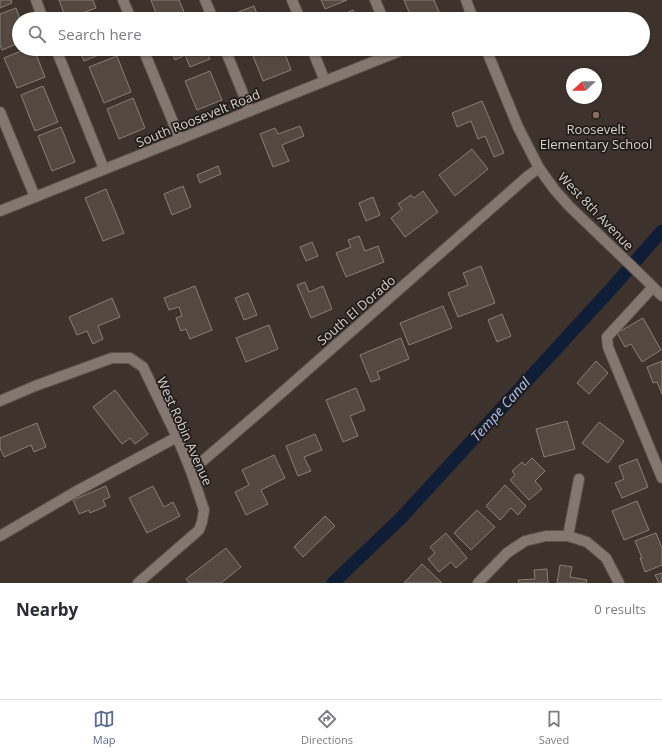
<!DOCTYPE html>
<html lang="en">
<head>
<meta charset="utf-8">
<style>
	:root { --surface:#fff; --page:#f7f7f7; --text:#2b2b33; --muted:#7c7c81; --line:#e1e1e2; --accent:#596a8e }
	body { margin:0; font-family:"Open Sans",sans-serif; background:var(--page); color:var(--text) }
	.compass { position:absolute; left:566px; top:68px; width:36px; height:36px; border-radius:50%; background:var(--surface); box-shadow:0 1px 3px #0004; rotate:248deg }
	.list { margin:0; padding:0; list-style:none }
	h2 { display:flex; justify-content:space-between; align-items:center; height:52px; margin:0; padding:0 16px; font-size:17px }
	h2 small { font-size:13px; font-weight:400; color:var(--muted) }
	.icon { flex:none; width:22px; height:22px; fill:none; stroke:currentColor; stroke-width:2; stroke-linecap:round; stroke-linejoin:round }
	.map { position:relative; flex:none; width:662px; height:583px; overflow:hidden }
	.search { position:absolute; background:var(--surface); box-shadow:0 1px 3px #0004; left:12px; right:12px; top:12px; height:44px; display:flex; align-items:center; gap:10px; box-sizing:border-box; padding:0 14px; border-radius:22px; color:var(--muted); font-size:15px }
	.sheet { height:116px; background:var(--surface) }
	nav { display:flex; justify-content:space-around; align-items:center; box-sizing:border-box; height:56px; border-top:1px solid var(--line); background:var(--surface); font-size:11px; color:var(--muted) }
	nav a { display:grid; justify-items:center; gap:2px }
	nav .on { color:var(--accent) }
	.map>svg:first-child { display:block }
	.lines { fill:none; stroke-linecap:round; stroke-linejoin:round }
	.canal { stroke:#101d37; stroke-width:13 }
	.building { fill:#534940; stroke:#8a7f75 }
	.minor-casing { stroke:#5a524b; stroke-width:12 }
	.minor { stroke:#83776f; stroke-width:10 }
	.education-dot { fill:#8d6e63; stroke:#211c19; stroke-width:1.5 }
	.labels { text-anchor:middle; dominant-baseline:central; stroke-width:3.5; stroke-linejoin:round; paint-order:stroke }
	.street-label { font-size:13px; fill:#d7d1cc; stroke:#211c19 }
	.poi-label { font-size:13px; fill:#d7d1cc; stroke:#211c19 }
	.water-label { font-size:14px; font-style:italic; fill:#a4c1f8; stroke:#211c19 }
</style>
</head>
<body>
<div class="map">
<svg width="662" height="583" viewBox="0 0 662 583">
	<rect width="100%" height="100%" fill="#3e332c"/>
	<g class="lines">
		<polyline class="canal" points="333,583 401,518 611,289 662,231"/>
	</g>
	<g class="building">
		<polygon points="0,0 11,0 12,3 0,8"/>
		<polygon points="59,0 93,0 96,8 66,19"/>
		<polygon points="151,0 179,0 187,19 158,19"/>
		<polygon points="321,0 347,0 325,9"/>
		<polygon points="404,0 434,0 439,12 420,19 412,19"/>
		<polygon points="254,6 259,19 238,19 236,13"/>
		<polygon points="16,8 20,19 19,19 19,43 2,50 0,45 0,14"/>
		<polygon points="353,10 357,19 332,19"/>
		<polygon points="26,49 34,49 45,77 17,88 4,58"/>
		<polygon points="79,49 113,49 84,61"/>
		<polygon points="171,49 206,49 210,59 190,67 185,55 175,60"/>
		<polygon points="256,49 283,49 291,70 263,81 251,51"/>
		<polygon points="117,56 131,92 104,103 89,67"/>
		<polygon points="210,71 222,100 197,110 185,81"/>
		<polygon points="43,86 58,122 35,131 21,95"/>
		<polygon points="133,98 145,128 119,139 107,109"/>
		<polygon points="482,101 504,153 494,157 485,136 478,139 471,121 457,127 452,113"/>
		<polygon points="300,126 304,136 282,145 289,161 273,167 260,134 275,128 278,134"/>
		<polygon points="61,127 75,162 52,171 38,136"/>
		<polygon points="472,149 488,169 455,196 439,175"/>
		<polygon points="218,166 221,174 200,183 197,175"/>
		<polygon points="183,186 191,207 172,215 164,194"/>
		<polygon points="106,189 124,233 103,241 85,198"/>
		<polygon points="423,191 438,212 405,237 391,218 402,209 398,204 411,195 414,198"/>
		<polygon points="373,197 380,215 366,221 359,203"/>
		<polygon points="359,236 365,251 378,246 384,262 346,277 336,253 351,247 348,240"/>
		<polygon points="312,242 318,256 306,261 300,247"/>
		<polygon points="481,266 495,303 458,317 448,293 468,285 463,273"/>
		<polygon points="305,282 309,292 323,286 332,309 311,318 297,285"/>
		<polygon points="195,286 212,330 190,339 186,329 181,331 176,318 182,316 179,307 169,310 164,298"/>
		<polygon points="248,293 257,315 244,320 235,298"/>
		<polygon points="112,298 120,317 98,326 103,339 93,344 87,331 77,335 69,317"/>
		<polygon points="443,306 452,328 409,345 400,323"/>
		<polygon points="502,314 511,336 497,342 488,320"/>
		<polygon points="643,318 661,350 642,362 631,344 625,347 617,333"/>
		<polygon points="269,325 278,349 246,362 236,338"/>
		<polygon points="401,338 409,359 377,372 380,379 371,382 360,355"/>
		<polygon points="596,361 608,373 589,394 577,383"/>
		<polygon points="662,361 662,394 657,382 653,383 647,367"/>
		<polygon points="356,388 365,410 350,416 358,436 343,442 326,400"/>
		<polygon points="115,390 148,434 135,444 130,438 122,444 93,407"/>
		<polygon points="567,421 575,449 544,457 536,429"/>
		<polygon points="599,422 624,441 608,463 582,443"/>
		<polygon points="37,423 46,447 34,452 31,445 4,457 0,448 0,438"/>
		<polygon points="315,434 322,450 304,457 311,471 298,476 286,446"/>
		<polygon points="274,455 285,478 261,490 268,504 246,515 235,492 249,485 242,470"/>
		<polygon points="532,458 545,471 535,481 542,489 529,500 510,480 515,475 512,471 522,462 525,465"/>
		<polygon points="637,459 648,487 622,498 615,483 624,479 619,466"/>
		<polygon points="505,485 526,506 518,515 511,508 500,520 486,506"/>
		<polygon points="106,486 110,497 103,500 106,506 90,513 89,510 79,514 73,500"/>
		<polygon points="153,486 164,507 173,502 180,516 147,533 129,498"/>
		<polygon points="637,501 649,530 624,540 612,511"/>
		<polygon points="477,510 495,527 471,550 454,533"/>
		<polygon points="325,516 335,526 303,557 294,547"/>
		<polygon points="446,533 467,558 456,568 451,562 439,572 428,559 435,553 430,547"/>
		<polygon points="656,533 662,548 662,565 645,572 640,558 642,558 635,541"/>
		<polygon points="226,548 241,567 221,583 189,583 186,579"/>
		<polygon points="422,564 442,583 404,583"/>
		<polygon points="560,565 572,567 570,577 587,580 586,583 557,583"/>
		<polygon points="547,569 548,583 519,583 518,580 535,579 534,570"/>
		<polygon points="662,573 662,583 659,583 655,575"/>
	</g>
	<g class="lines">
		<defs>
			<g id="minor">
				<polyline points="36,0 43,19"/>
				<polyline points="123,0 131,19"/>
				<polyline points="205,0 213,19"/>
				<polyline points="292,0 300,19"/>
				<polyline points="375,0 383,19"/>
				<polyline points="466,0 473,19"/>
				<polyline points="56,49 104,169"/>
				<polyline points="143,49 180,139"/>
				<polyline points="225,49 250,111"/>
				<polyline points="312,49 325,81"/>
				<polyline points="486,49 518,127 539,168 554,189 569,206 643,277 662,296"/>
				<polyline points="0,112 35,197"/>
				<polyline points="0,211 405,49"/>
				<polyline points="653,287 607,337 608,347 662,478"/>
				<polyline points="0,401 35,386 112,358 130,358 143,367 177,437 191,471 204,510 202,522 199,530 138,583"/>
				<polyline points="191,471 262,410 528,176 539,168"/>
				<polyline points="0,536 75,492 177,437"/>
				<polyline points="568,536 579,479"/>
				<polyline points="478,583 507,553 525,541 546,536 568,536 587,542 606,558 619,583"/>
			</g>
		</defs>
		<use href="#minor" class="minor-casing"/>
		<use href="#minor" class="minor"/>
	</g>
	<circle class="education-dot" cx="596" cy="115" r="4"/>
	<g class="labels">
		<g class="street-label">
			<text transform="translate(198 118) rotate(-22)">South Roosevelt Road</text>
			<text transform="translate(596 211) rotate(46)">West 8th Avenue</text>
			<text transform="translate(356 310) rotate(-41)">South El Dorado</text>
			<text transform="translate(185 431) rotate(66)">West Robin Avenue</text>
		</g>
		<g class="poi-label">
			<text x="596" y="129">Roosevelt<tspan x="596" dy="15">Elementary School</tspan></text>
		</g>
		<g class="water-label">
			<text transform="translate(500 409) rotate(-48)">Tempe Canal</text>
		</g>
	</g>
</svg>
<svg class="compass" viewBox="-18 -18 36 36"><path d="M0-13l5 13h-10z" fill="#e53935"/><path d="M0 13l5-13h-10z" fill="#7c7c81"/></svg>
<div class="search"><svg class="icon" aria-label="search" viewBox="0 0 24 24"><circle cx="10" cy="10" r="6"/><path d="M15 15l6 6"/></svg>Search here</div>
</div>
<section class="sheet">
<h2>Nearby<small>0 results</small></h2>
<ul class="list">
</ul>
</section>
<nav>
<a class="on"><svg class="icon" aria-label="map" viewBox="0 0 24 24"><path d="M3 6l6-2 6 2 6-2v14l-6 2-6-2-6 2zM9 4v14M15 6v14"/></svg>Map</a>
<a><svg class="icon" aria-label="directions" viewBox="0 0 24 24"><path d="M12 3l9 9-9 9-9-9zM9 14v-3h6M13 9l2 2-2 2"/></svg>Directions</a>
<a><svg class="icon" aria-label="saved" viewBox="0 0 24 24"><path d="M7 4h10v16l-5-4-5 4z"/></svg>Saved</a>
</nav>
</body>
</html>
